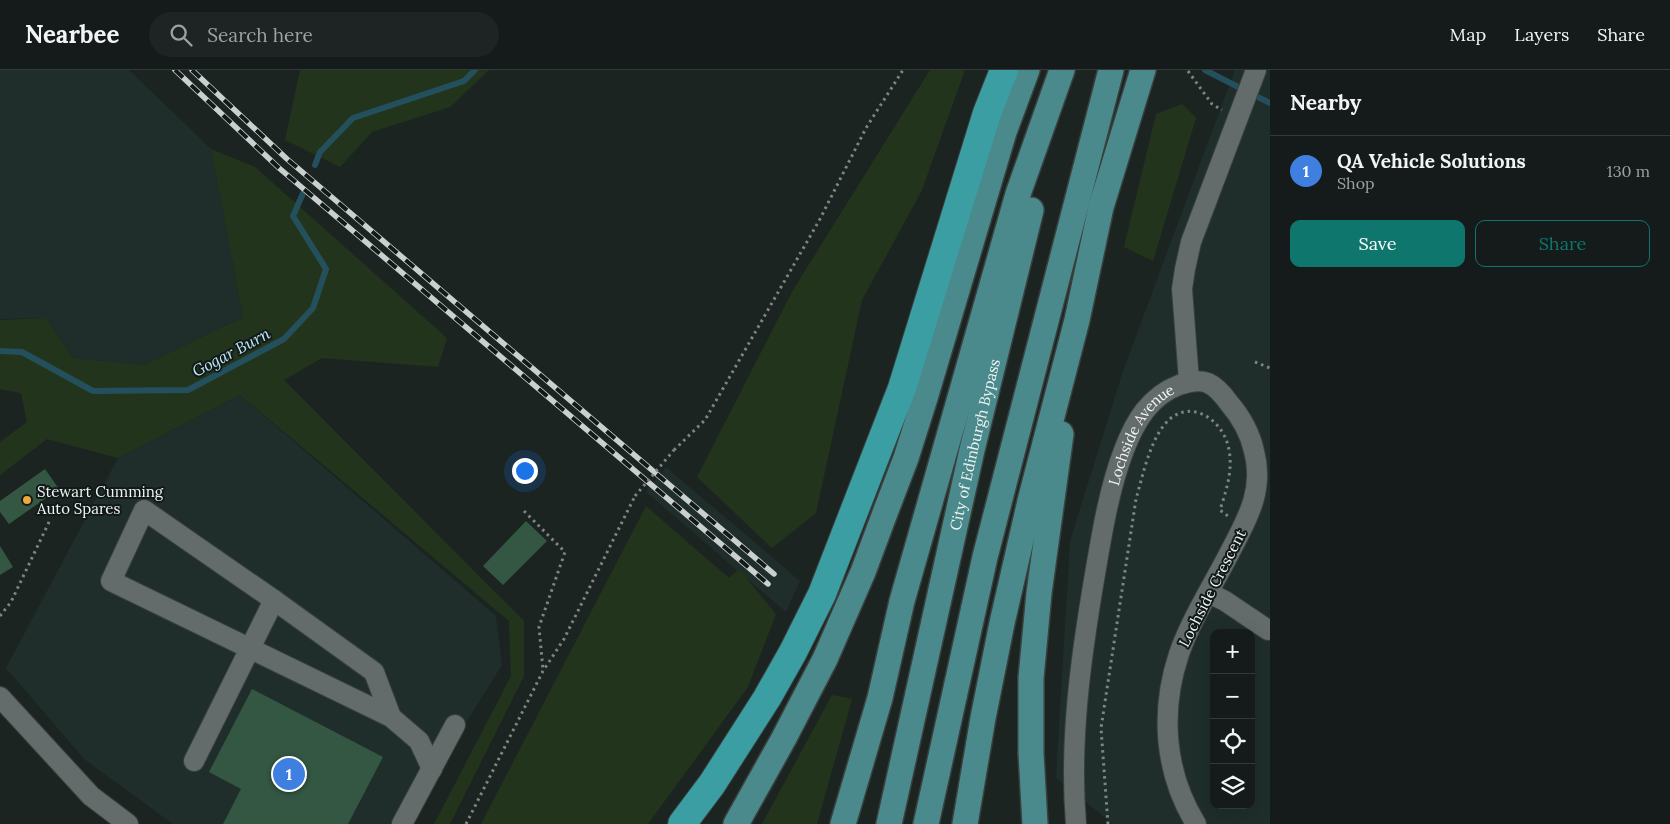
<!DOCTYPE html>
<html lang="en">
<head>
<meta charset="utf-8">
<style>
	:root { --surface:#151b1a; --page:#1e2423; --text:#f1f3f6; --muted:#9da1a2; --line:#343939; --accent:#0f766e }
	body { margin:0; font-family:Lora,serif; background:var(--page); color:var(--text) }
	.controls { position:absolute; right:15px; bottom:15px; display:grid; overflow:hidden; border-radius:10px; box-shadow:0 5px 20px #0002 }
	.controls button { width:45px; height:45px; display:grid; place-items:center; padding:0; border:0; border-bottom:1px solid var(--line); background:var(--surface); color:var(--text); font:25px sans-serif }
	.you { position:absolute; left:524px; top:400px; width:18px; height:18px; margin:-12px; border:4px solid #fff; border-radius:50%; background:#1a73e8; box-shadow:0 0 0 8px #1a73e833 }
	.badge { display:grid; place-items:center; width:32px; height:32px; border-radius:50%; background:var(--accent); color:#fff; font-size:16px; font-weight:700 }
	.pin { position:absolute; translate:-50% -50%; border:2px solid #fff; box-shadow:0 1px 5px #0006 }
	.list { margin:0; padding:0; list-style:none }
	h2 { display:flex; justify-content:space-between; align-items:center; height:65px; margin:0; padding:0 20px; font-size:21px }
	h2 small { font-size:16px; font-weight:400; color:var(--muted) }
	.list li { display:grid; grid-template-columns:32px 1fr auto; gap:15px; align-items:center; box-sizing:border-box; height:70px; padding:0 20px; border-top:1px solid var(--line) }
	.list b { display:block; font-size:19px; white-space:nowrap }
	.list p { margin:0; font-size:16px; white-space:nowrap; color:var(--muted) }
	.list em { font-size:16px; font-style:normal; color:var(--muted) }
	.actions { display:flex; gap:10px; padding:15px 20px }
	.actions a { flex:1; padding:11px 0; border:1px solid var(--accent); border-radius:10px; text-align:center; font-size:18px; color:var(--accent) }
	.actions .main { background:var(--accent); color:#fff }
	.icon { flex:none; width:28px; height:28px; fill:none; stroke:currentColor; stroke-width:2; stroke-linecap:round; stroke-linejoin:round }
	.map { position:relative; flex:none; width:1270px; height:754px; overflow:hidden }
	header { display:flex; align-items:center; gap:30px; box-sizing:border-box; height:70px; padding:0 25px; background:var(--surface); border-bottom:1px solid var(--line) }
	header strong { font-size:24px }
	nav { display:flex; gap:28px; margin-inline-start:auto; font-size:18px }
	.search { width:350px; height:45px; background:var(--page); display:flex; align-items:center; gap:12px; box-sizing:border-box; padding:0 18px; border-radius:28px; color:var(--muted); font-size:19px }
	main { display:flex }
	aside { flex:1; background:var(--surface) }
	.map>svg:first-child { display:block }
	.built { fill:#1f2e2b; fill-rule:evenodd }
	.green { fill:#23341c }
	.lines { fill:none; stroke-linecap:round; stroke-linejoin:round }
	.stream { stroke:#24505d; stroke-width:6 }
	.building { fill:#335742 }
	.minor-casing { stroke:#39403e; stroke-width:22 }
	.major-casing { stroke:#39403e; stroke-width:28 }
	.highway-casing { stroke:#39403e; stroke-width:30 }
	.path { stroke:#7e8583; stroke-width:3; stroke-dasharray:2.5 4; stroke-linecap:butt }
	.minor { stroke:#636c6a; stroke-width:20 }
	.major { stroke:#4b8a8c; stroke-width:25 }
	.highway { stroke:#3b9ea3; stroke-width:28 }
	.rail-casing { stroke:#cad0cf; stroke-width:5.5 }
	.rail { stroke:#121a19; stroke-width:4; stroke-dasharray:11; stroke-linecap:butt }
	.path-bridge { stroke:#7e8583; stroke-width:3; stroke-dasharray:2.5 4; stroke-linecap:butt }
	.poi-dot { fill:#eea83c; stroke:#121a19; stroke-width:2 }
	.labels { text-anchor:middle; dominant-baseline:central; stroke-width:4; stroke-linejoin:round; paint-order:stroke }
	.street-label { font-size:15px; fill:#eff4f3; stroke:#121a19 }
	.poi-label { font-size:15px; fill:#eff4f3; stroke:#121a19; text-anchor:start }
	.water-label { font-size:16px; font-style:italic; fill:#bde9f8; stroke:#121a19 }
</style>
</head>
<body>
<header>
<strong>Nearbee</strong>
<div class="search"><svg class="icon" aria-label="search" viewBox="0 0 24 24"><circle cx="10" cy="10" r="6"/><path d="M15 15l6 6"/></svg>Search here</div>
<nav><a>Map</a><a>Layers</a><a>Share</a></nav>
</header>
<main>
<div class="map">
<svg width="1270" height="754" viewBox="0 0 1270 754">
	<rect width="100%" height="100%" fill="#1c2422"/>
	<g class="built">
		<polygon points="0,0 129,0 211,79 243,247 144,295 73,288 46,248 0,249"/>
		<path d="M1235 0H1270V754H1113L1056 708 1070 471 1123 301ZM1214 563H1251V735H1214Z"/>
		<polygon points="240,325 496,546 502,595 403,754 173,754 84,689 6,598 118,388"/>
		<polygon points="666,397 800,511 786,542 646,422"/>
	</g>
	<g class="green">
		<polygon points="300,0 489,0 450,37 372,62 340,97 285,70"/>
		<polygon points="930,0 965,0 922,120 862,230 816,443 772,478 697,407 793,220"/>
		<polygon points="1182,34 1196,48 1153,191 1124,177 1156,44"/>
		<polygon points="211,79 255,97 447,268 438,297 322,288 284,310 524,551 524,606 450,754 434,754 511,606 509,551 240,325 118,388 47,369 0,405 0,372 27,352 21,323 0,319 0,250 46,248 73,288 144,295 243,247"/>
		<polygon points="646,436 729,508 739,499 776,544 748,617 648,754 481,754"/>
		<polygon points="832,625 852,629 817,754 762,754"/>
	</g>
	<g class="lines">
		<g class="stream">
			<polyline points="1205,0 1270,33"/>
			<polyline points="315,95 320,82 353,48 464,11 475,0"/>
			<polyline points="0,281 22,282 93,321 188,320 284,269 313,238 326,199 293,146 304,121"/>
		</g>
	</g>
	<g class="building">
		<polygon points="45,399 59,419 9,454 0,442 0,431"/>
		<polygon points="526,451 547,471 503,515 483,496"/>
		<polygon points="0,476 13,497 0,505"/>
		<polygon points="252,619 383,687 348,754 223,754 241,719 209,702"/>
	</g>
	<g class="lines">
		<defs>
			<g id="minor">
				<polyline points="1189,311 1182,219 1185,199 1191,172 1256,0"/>
				<polyline points="1209,523 1225,531 1268,560"/>
				<polyline points="274,530 144,440 111,511 391,647 419,671 432,699"/>
				<polyline points="0,627 91,726 128,754"/>
				<polyline points="194,691 274,530 374,602 391,647"/>
				<polyline points="402,754 455,655"/>
				<path id="s1" d="M1076 754C1069 671 1081 586 1095 504 1102 463 1109 419 1124 380 1135 351 1150 326 1179 315 1188 312 1199 309 1208 313 1217 317 1224 326 1229 333 1241 347 1250 363 1254 381 1264 418 1249 446 1232 478 1215 512 1191 549 1179 584 1160 641 1164 702 1196 754"/>
			</g>
			<g id="major">
				<polyline points="736,754 784,668 825,589 863,502 885,443 906,388 925,328 1004,62 1027,0"/>
				<polyline points="843,754 880,628 902,531 1018,124 1062,0"/>
				<path id="s2" d="M889 754 972 380 1031 140"/>
				<polyline points="926,754 985,487 1111,0"/>
				<polyline points="965,754 983,648 1002,553 1030,431 1077,250 1101,137 1143,0"/>
				<polyline points="1035,754 1031,683 1031,608 1039,523 1061,364"/>
			</g>
			<polyline id="highway" points="682,754 712,714 767,628 793,582 822,524 902,318 987,43 1004,0"/>
		</defs>
		<use href="#minor" class="minor-casing"/>
		<use href="#major" class="major-casing"/>
		<use href="#highway" class="highway-casing"/>
		<g class="path">
			<polyline points="1188,1 1212,34 1222,40"/>
			<polyline points="1255,292 1270,298"/>
			<polyline points="674,380 705,350 820,149 866,58 903,0"/>
			<polyline points="524,441 565,482 539,557 543,600"/>
			<polyline points="0,546 11,532 50,450"/>
			<polyline points="466,754 543,601 564,569 635,426"/>
			<path d="M1108 754 1101 658 1136 429C1143 405 1151 364 1171 348 1196 329 1225 354 1229 380 1233 401 1226 421 1220 440L1228 446"/>
		</g>
		<use href="#minor" class="minor"/>
		<use href="#major" class="major"/>
		<use href="#highway" class="highway"/>
		<defs>
			<g id="rail">
				<polyline points="175,0 279,98 768,514"/>
				<polyline points="192,0 287,89 774,504"/>
			</g>
		</defs>
		<use href="#rail" class="rail-casing"/>
		<use href="#rail" class="rail"/>
		<polyline class="path-bridge" points="635,426 674,380"/>
	</g>
	<circle class="poi-dot" cx="27" cy="430" r="5"/>
	<g class="labels">
		<g class="street-label">
			<text stroke="none"><textPath href="#s1" startOffset="401">Lochside Avenue</textPath></text>
			<text stroke="none"><textPath href="#s2" startOffset="389">City of Edinburgh Bypass</textPath></text>
			<text transform="translate(1212 518) rotate(-63)">Lochside Crescent</text>
		</g>
		<g class="poi-label">
			<text x="37" y="421">Stewart Cumming<tspan x="37" dy="17">Auto Spares</tspan></text>
		</g>
		<g class="water-label">
			<text transform="translate(231 282) rotate(-28)">Gogar Burn</text>
		</g>
	</g>
</svg>
<div class="controls">
<button>+</button>
<button>−</button>
<button><svg class="icon" aria-label="locate" viewBox="0 0 24 24"><circle cx="12" cy="12" r="6"/><path d="M12 2v4M12 18v4M2 12h4M18 12h4"/></svg></button>
<button><svg class="icon" aria-label="layers" viewBox="0 0 24 24"><path d="M12 4l9 5-9 5-9-5zM3 14l9 5 9-5"/></svg></button>
</div>
<div class="you"></div>
<div class="pin badge" style="left:289px;top:704px;background:#3f7fe0">1</div>
</div>
<aside>
<h2>Nearby<small></small></h2>
<ul class="list">
<li><span class="badge" style="background:#3f7fe0">1</span><div><b>QA Vehicle Solutions</b><p>Shop</p></div><em>130 m</em></li>
</ul>
<div class="actions"><a class="main">Save</a><a>Share</a></div>
</aside>
</main>
</body>
</html>
